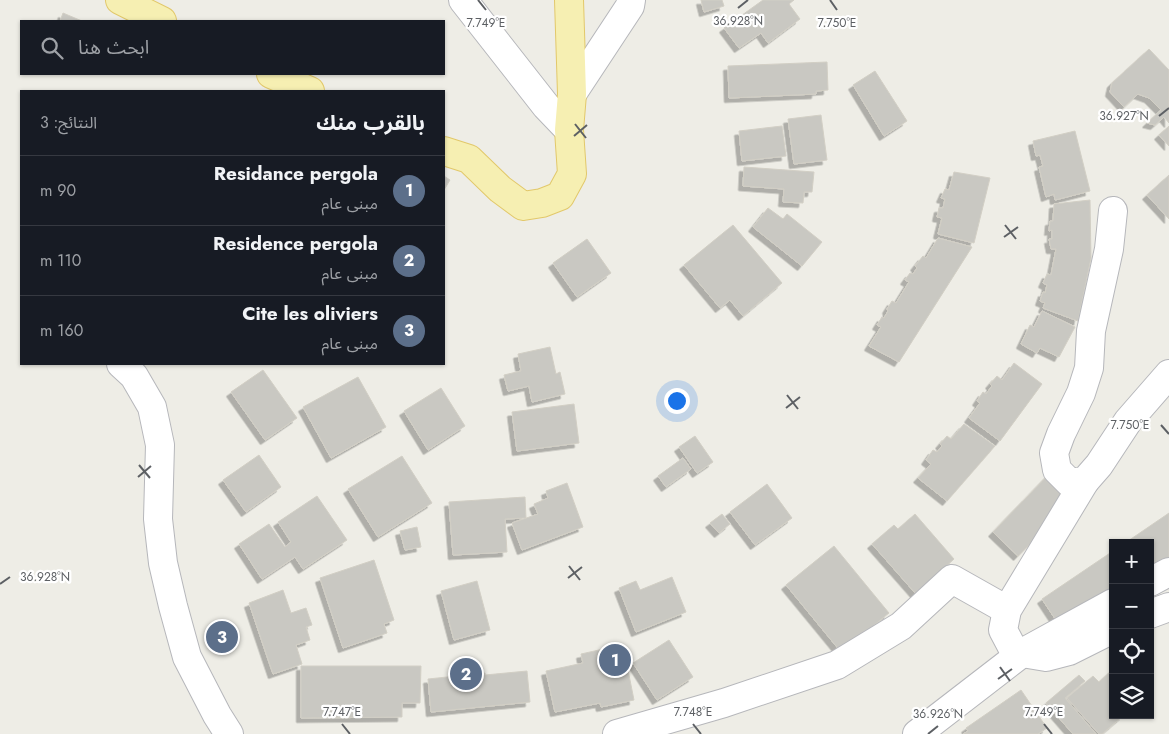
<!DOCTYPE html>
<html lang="ar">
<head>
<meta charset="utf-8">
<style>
	:root { --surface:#171b24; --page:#20242c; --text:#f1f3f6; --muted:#9ea1a6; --line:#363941; --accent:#d93025 }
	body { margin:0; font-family:Jost,"Noto Sans Arabic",sans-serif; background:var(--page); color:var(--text); direction:rtl }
	.controls { position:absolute; right:15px; bottom:15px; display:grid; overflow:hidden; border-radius:0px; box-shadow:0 1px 4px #0004 }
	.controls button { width:45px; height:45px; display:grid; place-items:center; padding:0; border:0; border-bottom:1px solid var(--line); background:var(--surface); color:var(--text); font:25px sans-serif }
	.you { position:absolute; left:676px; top:400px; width:18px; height:18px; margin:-12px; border:4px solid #fff; border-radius:50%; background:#1a73e8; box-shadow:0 0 0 8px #1a73e833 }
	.badge { display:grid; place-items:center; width:32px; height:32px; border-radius:50%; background:var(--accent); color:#fff; font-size:16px; font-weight:700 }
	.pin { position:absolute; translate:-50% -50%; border:2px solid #fff; box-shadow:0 1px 5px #0006 }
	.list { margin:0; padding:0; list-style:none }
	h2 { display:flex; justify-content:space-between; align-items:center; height:65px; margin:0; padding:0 20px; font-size:21px }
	h2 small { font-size:16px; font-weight:400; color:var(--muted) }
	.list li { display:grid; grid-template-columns:32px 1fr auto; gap:15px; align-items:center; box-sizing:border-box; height:70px; padding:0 20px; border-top:1px solid var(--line) }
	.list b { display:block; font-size:19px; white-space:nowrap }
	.list p { margin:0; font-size:16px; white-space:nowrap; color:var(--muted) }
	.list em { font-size:16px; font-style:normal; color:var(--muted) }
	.icon { flex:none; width:28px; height:28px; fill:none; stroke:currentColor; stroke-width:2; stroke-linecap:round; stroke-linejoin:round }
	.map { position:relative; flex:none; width:1169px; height:734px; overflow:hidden; direction:ltr }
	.search { position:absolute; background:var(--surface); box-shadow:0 1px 4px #0004; left:20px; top:20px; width:425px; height:55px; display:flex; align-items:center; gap:12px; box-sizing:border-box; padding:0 18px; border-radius:0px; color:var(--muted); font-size:19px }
	.panel { position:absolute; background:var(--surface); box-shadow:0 1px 4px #0004; left:20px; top:90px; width:425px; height:275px; border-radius:0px; direction:rtl }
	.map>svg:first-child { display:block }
	.building { fill:#c9c8c2; stroke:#d2cfc5; filter:url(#shadow) }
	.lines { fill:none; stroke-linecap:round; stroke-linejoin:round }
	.minor-casing { stroke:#b6b7bb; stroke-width:30 }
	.major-casing { stroke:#e2c86a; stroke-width:30 }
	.minor { stroke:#fff; stroke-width:28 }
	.major { stroke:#f6efb2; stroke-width:28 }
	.ticks { fill:none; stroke:#5d6064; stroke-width:2 }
	.ticks-label { font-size:12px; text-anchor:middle; fill:#5d6064; stroke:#fff; stroke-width:4.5; stroke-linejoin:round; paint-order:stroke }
</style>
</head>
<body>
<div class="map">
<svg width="1169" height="734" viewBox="0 0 1169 734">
	<defs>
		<filter id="shadow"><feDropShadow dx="-4.5" dy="4.5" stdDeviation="0" flood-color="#0004"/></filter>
	</defs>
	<rect width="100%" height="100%" fill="#eeede6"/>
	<g class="building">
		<polygon points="701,0 722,0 724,6 704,12"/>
		<polygon points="763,0 794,0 789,4 800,19 768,43 761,33 739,48 724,28"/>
		<polygon points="63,13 82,21 60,21"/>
		<polygon points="1149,49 1169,70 1169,123 1164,117 1155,125 1147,123 1161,110 1149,98 1138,94 1124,107 1110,92 1112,83"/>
		<polygon points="827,62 828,90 816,91 816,94 729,98 728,66"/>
		<polygon points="875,71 907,121 884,136 853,85"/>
		<polygon points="821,115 827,160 794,164 788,119"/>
		<polygon points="782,126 786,156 742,161 739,131"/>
		<polygon points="1169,126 1169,146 1159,135"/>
		<polygon points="1075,131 1090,191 1055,200 1054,194 1046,197 1039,167 1043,166 1040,155 1036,156 1033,141"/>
		<polygon points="744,167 814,172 812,192 804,192 803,203 783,202 784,189 743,186"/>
		<polygon points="954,172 990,178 974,243 938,234 942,218 937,217 939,208 943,208 945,199 941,198 945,189 949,190"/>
		<polygon points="1169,175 1169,219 1147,195"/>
		<polygon points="444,176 450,180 444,190"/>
		<polygon points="1090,200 1091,258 1078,321 1043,308 1045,303 1040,301 1043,292 1045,293 1047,285 1043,283 1047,274 1051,275 1056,249 1051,249 1049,239 1052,239 1052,230 1049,231 1050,221 1053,221 1054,204"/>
		<polygon points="768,208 783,219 787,214 822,242 802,266 753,227"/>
		<polygon points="733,225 782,283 743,316 730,300 720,308 684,265"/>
		<polygon points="938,238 972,247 899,362 869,346 881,327 877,325 882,317 884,318 888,311 887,309 892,301 896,303 909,282 905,280 910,273 913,274 917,268 915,266 923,256 926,258"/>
		<polygon points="587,239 611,273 577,297 553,263"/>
		<polygon points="1042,311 1075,327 1059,357 1040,348 1037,353 1021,344 1030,325 1034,327"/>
		<polygon points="550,347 556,374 560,372 565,394 532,402 529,386 508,391 504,375 521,371 518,354"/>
		<polygon points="1014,363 1042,384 1000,441 969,418 980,403 977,401 983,392 986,394 992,386 990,384 997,376 1002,380"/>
		<polygon points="263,370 297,418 265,440 231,392"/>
		<polygon points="358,377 386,427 331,458 303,407"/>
		<polygon points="441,388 465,426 428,450 404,411"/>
		<polygon points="574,404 579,443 517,451 512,412"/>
		<polygon points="964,424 995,446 947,501 918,478 931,464 926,460 933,450 937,452 942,446 940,444 947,436 951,439"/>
		<polygon points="695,436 713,462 697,473 679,447"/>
		<polygon points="259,455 281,487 246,512 223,480"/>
		<polygon points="402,456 432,503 378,537 348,489"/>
		<polygon points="683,458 691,469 666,487 658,476"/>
		<polygon points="1054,469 1079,494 1018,556 993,532"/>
		<polygon points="567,483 583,527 522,550 512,523 538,514 534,504 548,498 546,491"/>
		<polygon points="767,484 792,518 755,545 730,512"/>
		<polygon points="317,496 347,540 303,569 295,557 262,579 239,544 269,524 285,547 291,542 278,522"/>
		<polygon points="525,497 526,518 505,519 507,552 453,555 449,502"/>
		<polygon points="1169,513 1169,572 1150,585 1150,543 1125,543"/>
		<polygon points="722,514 730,524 719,533 710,523"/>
		<polygon points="915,514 954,559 916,594 872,544 894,525 898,529"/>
		<polygon points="417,527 421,547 405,550 400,531"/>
		<polygon points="834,546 889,613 841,652 786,585"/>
		<polygon points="1113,551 1113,610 1069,640 1042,599"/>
		<polygon points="374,560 394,620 384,624 387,633 343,648 320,578"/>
		<polygon points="672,577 686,612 636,632 619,588 636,581 640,590"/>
		<polygon points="477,581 490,630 454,640 441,591"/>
		<polygon points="283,590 291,613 306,608 312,625 306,627 310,640 296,645 302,664 273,674 249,603"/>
		<polygon points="669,640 693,677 657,700 633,663"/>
		<polygon points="621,645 624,661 626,660 634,700 601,707 600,703 555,712 546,671 583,663 581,654"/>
		<polygon points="301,666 421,666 420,703 402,703 402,717 301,718"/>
		<polygon points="1113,669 1113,715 1124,715 1102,734 1099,734 1067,698 1093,676 1099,682"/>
		<polygon points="527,671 530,702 431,712 428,679 485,673 485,675"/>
		<polygon points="1079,675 1085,681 1065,698 1096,734 1073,734 1046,703"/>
		<polygon points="1021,690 1047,728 1038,734 963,734 968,731 966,728"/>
	</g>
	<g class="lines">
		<defs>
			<g id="minor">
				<polyline points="463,0 546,106 569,130"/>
				<polyline points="572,94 630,6 631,0"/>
				<polyline points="1113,211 1109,249 1091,331 1089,368 1081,393 1061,434 1054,453 1057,470 1070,483 1085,481 1099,465 1128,421 1169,374"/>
				<polyline points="121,364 134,376 152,407 160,445 158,519 163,563 173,606 187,657 217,715 229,734"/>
				<polyline points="1085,481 1007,610 1003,630 1012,647 1022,653 1046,657 1069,651 1113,629"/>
				<polyline points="1150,582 1169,572"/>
				<polyline points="1150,614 1169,607"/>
				<polyline points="617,734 724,703 837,665 901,626 952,579 1007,610"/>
				<polyline points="917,734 1022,653 1113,603"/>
			</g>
			<g id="major">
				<polyline points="120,0 162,21"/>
				<polyline points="271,74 310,91"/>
				<polyline points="444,151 469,159 500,189 523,206 542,203 560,196 572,174 569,130 572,94 569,0"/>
			</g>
		</defs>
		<use href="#minor" class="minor-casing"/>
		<use href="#major" class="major-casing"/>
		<use href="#minor" class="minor"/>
		<use href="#major" class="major"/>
	</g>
	<path class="ticks" d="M478 0 486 10M830 0 837 10M738 8 748 0M1159 116 1169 108M575 124 586 138M574 136 587 125M1005 225 1016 239M1004 237 1018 227M787 395 798 409M786 408 800 397M1161 425 1169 434M139 465 150 478M138 477 151 466M569 566 580 580M568 578 582 567M0 584 10 577M1000 667 1010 681M998 679 1012 669M342 724 350 734M693 724 701 734M1044 724 1052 734M928 734 938 726"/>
	<g class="ticks-label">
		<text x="738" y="25">36.928°N</text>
		<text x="486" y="27">7.749°E</text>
		<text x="837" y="27">7.750°E</text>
		<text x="1124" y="120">36.927°N</text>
		<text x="1130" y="429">7.750°E</text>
		<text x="45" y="581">36.928°N</text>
		<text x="342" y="716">7.747°E</text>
		<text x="693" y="716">7.748°E</text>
		<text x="1044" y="716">7.749°E</text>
		<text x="938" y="718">36.926°N</text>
	</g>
</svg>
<div class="controls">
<button>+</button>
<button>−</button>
<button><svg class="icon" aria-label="locate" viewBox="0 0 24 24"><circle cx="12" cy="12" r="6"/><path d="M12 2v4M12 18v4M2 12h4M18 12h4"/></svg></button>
<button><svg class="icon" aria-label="layers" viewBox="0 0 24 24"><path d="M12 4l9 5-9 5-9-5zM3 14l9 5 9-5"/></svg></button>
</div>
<div class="you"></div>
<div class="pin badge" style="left:615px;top:660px;background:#5c6f8a">1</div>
<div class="pin badge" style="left:466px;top:674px;background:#5c6f8a">2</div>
<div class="pin badge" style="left:222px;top:637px;background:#5c6f8a">3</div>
<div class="search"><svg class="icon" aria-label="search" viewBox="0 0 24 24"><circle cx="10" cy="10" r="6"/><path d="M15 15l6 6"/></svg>ابحث هنا</div>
<section class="panel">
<h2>بالقرب منك<small>النتائج: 3</small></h2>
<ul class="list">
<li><span class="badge" style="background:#5c6f8a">1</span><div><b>Residance pergola</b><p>مبنى عام</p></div><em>90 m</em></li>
<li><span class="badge" style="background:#5c6f8a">2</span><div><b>Residence pergola</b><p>مبنى عام</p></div><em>110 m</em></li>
<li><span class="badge" style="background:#5c6f8a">3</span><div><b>Cite les oliviers</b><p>مبنى عام</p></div><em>160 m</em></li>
</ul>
</section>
</div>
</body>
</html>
